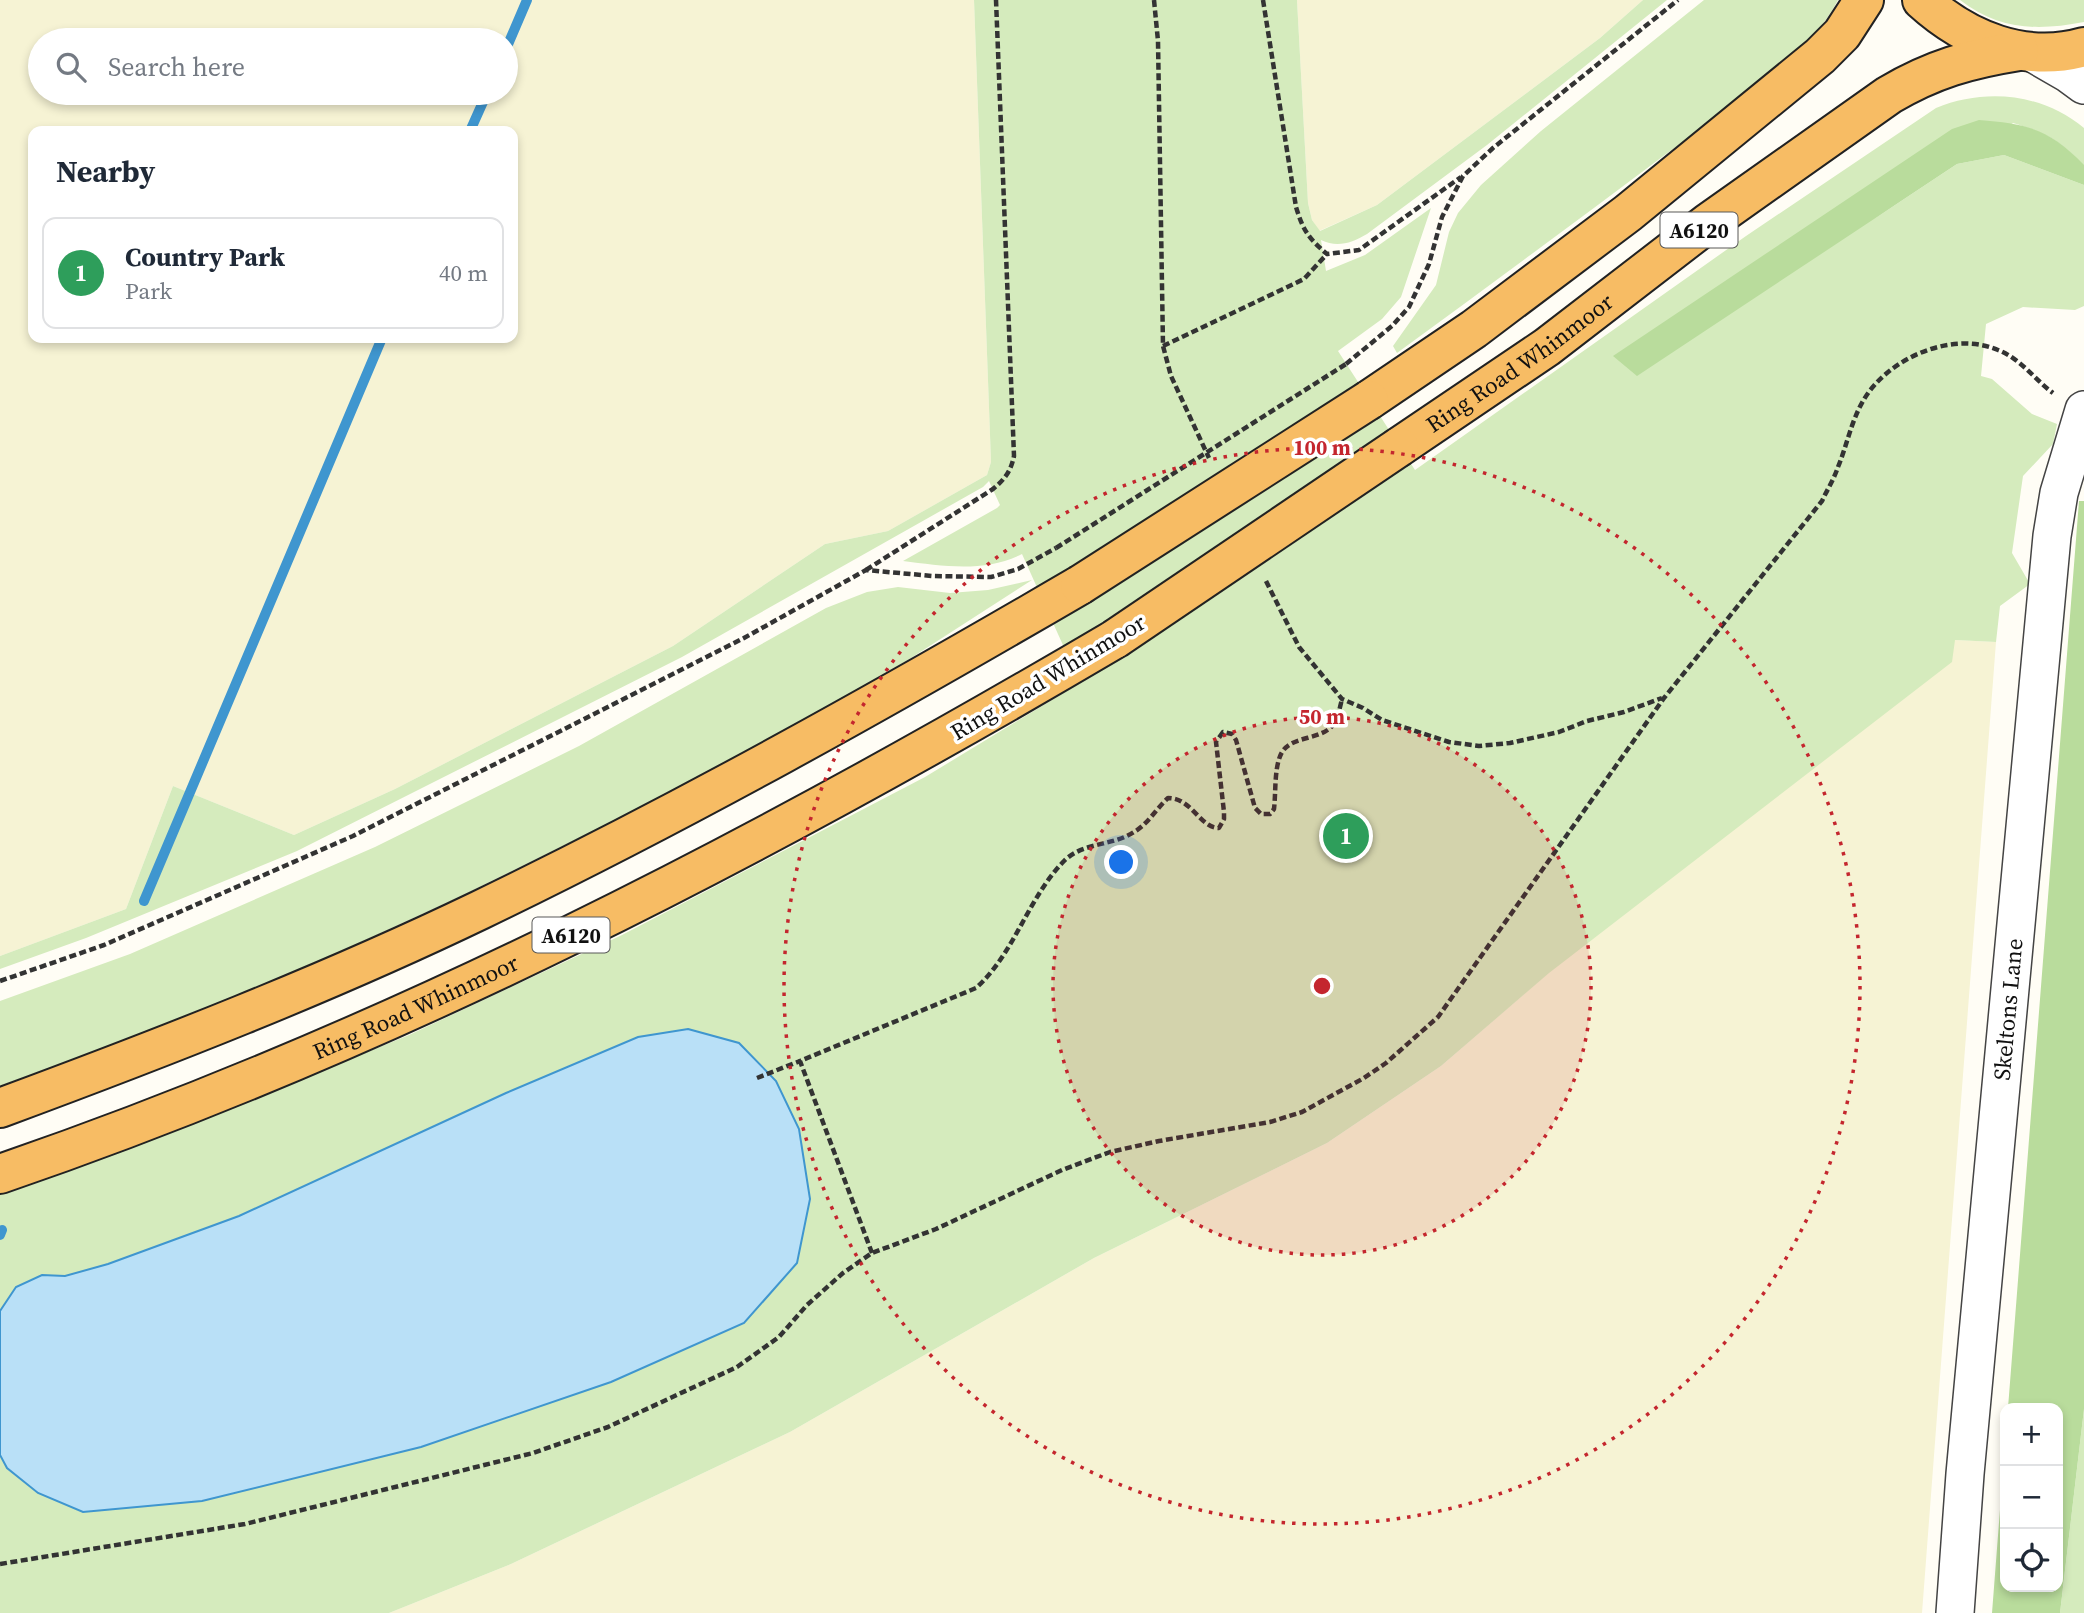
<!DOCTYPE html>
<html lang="en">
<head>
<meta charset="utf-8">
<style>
	:root { --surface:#fff; --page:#f6f6f7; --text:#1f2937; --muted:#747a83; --line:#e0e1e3; --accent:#c4262e }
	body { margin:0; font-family:"Source Serif 4",serif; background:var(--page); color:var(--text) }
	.controls { position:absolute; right:21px; bottom:21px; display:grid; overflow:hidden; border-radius:14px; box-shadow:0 4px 10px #0003 }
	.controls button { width:63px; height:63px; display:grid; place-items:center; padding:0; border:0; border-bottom:2px solid var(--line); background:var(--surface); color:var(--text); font:35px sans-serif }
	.you { position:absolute; left:1122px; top:863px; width:24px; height:24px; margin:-18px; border:5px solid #fff; border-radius:50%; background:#1a73e8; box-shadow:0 0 0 10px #1a73e833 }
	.badge { display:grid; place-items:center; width:46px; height:46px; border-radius:50%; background:var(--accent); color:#fff; font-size:23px; font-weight:700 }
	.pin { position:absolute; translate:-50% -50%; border:4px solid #fff; box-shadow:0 2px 7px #0006 }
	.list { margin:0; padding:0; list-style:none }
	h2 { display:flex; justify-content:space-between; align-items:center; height:91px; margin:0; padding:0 28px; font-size:30px }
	h2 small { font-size:23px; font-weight:400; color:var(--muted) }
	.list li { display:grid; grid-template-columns:46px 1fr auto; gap:21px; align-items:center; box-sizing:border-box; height:112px; margin:0 14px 14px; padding:0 14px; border:2px solid var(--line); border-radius:14px }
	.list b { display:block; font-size:26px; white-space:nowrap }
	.list p { margin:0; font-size:23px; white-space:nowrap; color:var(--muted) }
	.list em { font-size:23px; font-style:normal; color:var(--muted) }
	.icon { flex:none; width:38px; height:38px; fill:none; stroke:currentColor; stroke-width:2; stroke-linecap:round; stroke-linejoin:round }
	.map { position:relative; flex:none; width:2084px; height:1613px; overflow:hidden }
	.search { position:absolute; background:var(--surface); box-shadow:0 4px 10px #0003; left:28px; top:28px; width:490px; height:77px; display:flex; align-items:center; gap:18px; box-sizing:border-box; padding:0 24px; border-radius:38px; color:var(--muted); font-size:26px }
	.panel { position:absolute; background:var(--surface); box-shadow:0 4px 10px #0003; left:28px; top:126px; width:490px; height:217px; border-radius:14px }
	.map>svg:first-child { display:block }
	.farmland { fill:#f6f3d4; fill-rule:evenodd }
	.green { fill:#d5ebbd }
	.forest { fill:#b9dc9c }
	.water { fill:#b9e0f7; stroke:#3f96cf; stroke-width:2 }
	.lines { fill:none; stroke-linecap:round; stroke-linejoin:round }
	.stream { stroke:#3f96cf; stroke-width:10 }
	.tertiary-casing { stroke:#444; stroke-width:40 }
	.trunk-casing { stroke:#222; stroke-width:42 }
	.path { stroke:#333; stroke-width:4.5; stroke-dasharray:7 3.5; stroke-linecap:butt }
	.tertiary { stroke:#fff; stroke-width:37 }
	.trunk { stroke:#f7bc64; stroke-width:38 }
	.trunk-bridge-casing { stroke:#222; stroke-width:42; stroke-linecap:butt }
	.path-bridge { stroke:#333; stroke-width:4.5; stroke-dasharray:7 3.5; stroke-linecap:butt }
	.trunk-bridge { stroke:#f7bc64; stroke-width:38 }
	.ring { fill:none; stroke:#c4262e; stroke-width:3.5; stroke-dasharray:3.5 7 }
	.labels { text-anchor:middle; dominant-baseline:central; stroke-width:7; stroke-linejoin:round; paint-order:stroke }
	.shield { fill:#fff; stroke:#585858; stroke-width:2 }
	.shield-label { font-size:21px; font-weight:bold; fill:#111 }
	.street-label { font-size:23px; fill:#111; stroke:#fff }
	.centre { fill:#c4262e; stroke:#fff; stroke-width:3.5 }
	.ring-label { font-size:21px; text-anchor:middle; font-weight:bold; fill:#c4262e; stroke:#fff; stroke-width:7; stroke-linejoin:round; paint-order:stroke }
</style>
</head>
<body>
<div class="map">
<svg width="2084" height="1613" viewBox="0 0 2084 1613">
	<rect width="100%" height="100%" fill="#fffdf5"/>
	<g class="farmland">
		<path d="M0 0H974L991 462 987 475 888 531 825 544 673 646 395 789 294 835 173 786 126 909 0 956ZM40 40H506V93H40ZM33 131H513V338H33Z"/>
		<polygon points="1297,0 1643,0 1600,38 1377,205 1319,231 1312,220 1308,203"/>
		<polygon points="1934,639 1996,642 1922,1613 389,1613 511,1564 790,1432 1094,1258 1327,1143 1441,1066"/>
	</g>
	<g class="green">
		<path d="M974 0H1297L1308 203 1312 220 1320 231 1377 205 1600 38 1643 0H1667L1487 145 1367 234C1352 243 1337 248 1321 240L1326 271 1365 255 1431 208 1401 297 1382 319 1338 351 1415 470 1746 236 1936 108C1985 88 2042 93 2084 128V166C2058 139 2048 134 2013 123L1874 219 1957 164 2004 155 2084 185V306L2075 310 2023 307 1986 324 1981 376 1992 379 2032 414 2057 424 2053 444 2023 476 2012 553 2030 584 2000 606 1996 642 1955 640 1952 662 1549 973 1441 1066 1327 1143 1094 1258 790 1432 511 1564 389 1613H0V1194L181 1128 409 1035 622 935 925 777 1080 683 1022 554C985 573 943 566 903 561L997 508 1000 505 989 481 983 487 682 657 297 851 86 938 0 969V956L126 909 173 786 294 835 395 789 673 646 825 544 888 531 987 475 991 462Z"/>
		<path d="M1704 0H1838C1808 60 1716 117 1662 157 1574 223 1486 288 1397 353L1393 346 1436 285 1449 232 1458 213 1481 185 1541 131Z"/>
		<path d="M1960 0H2084V22C2037 31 1999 30 1960 0Z"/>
		<polygon points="1032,580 911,658 830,706 626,815 455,899 315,963 139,1035 0,1086 0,1001 130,954 375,847 579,746 826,608 867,592 898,587 950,593 988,590"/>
		<polygon points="2084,1409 2084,1613 2060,1613"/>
	</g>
	<g class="forest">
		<path d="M1979 120C2028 124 2050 129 2084 165V185L2004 155 1957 164 1637 376 1613 356 1952 129Z"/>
		<polygon points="2079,501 2084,501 2084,1409 2060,1613 1992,1613 2005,1445 2005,1587 2058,1587 2058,1408 2008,1408"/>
	</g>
	<polygon class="water" points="688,1029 739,1043 776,1081 799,1129 810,1199 797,1263 744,1323 611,1382 421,1447 202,1501 83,1512 38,1493 7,1468 0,1455 0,1311 16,1287 42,1275 65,1276 108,1264 239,1216 506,1093 638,1037"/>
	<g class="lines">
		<g class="stream">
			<polyline points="506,49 527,0"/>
			<polyline points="470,131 487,93"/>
			<polyline points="144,901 382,338"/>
			<polyline points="0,1235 2,1230"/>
		</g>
		<defs>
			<g id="tertiary">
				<polyline points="2031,52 2069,74 2084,85"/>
				<path id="s1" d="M1955 1613 1965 1474 2052 536 2059 493 2084 410"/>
			</g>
			<g id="trunk">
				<path d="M1922 0C1966 40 2025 64 2084 47"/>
				<polyline points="1369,400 1474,329 1628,213 1820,56 1842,34 1864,0"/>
				<path id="s2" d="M1399 447 1547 347 1708 223 1889 95C1933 69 1969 59 2019 51"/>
				<path d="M0 1108C162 1048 324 985 480 910 685 811 883 700 1080 585"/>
				<path id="s3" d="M0 1174C391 1040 759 849 1115 639"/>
			</g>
		</defs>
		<use href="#tertiary" class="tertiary-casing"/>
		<use href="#trunk" class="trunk-casing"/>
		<g class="path">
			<polyline points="1154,0 1158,41 1163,346 1171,376 1209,458"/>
			<path d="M1263 0 1296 207C1303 230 1308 238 1327 254L1359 250 1461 177"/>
			<polyline points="1163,346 1304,279 1327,254"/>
			<polyline points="1346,364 1392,326 1409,307 1429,264 1442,217 1463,176 1493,148 1678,0"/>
			<path d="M866 570 993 489C1005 479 1011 471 1014 456L996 0"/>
			<polyline points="1266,581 1299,647 1342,699 1363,708 1382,720 1449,742 1479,746 1510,743 1559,732 1587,721 1624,712 1662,698"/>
			<polyline points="0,981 104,945 353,836 744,638 866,570 932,576 991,577 1018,569 1056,548"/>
			<polyline points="757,1078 800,1061"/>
			<path d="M872 1253 800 1061 976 988C1015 953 1028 897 1065 860 1084 842 1113 846 1134 832 1148 824 1156 809 1168 798 1192 798 1200 828 1219 828L1224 819V812L1216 742 1223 732 1232 734 1236 740 1255 808 1261 814H1270L1274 809C1276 792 1274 769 1281 754 1290 735 1320 741 1333 725 1338 718 1340 707 1342 699"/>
			<path d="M0 1564 245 1524 533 1453 608 1427 737 1367 779 1337 807 1305 843 1273 872 1253 936 1229 1062 1170 1110 1152 1159 1141 1270 1122 1302 1112 1364 1078 1386 1063 1438 1017 1664 698 1822 501C1827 490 1834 479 1838 467 1847 445 1851 422 1863 401 1887 359 1951 330 1998 350 2021 359 2034 379 2053 393"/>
		</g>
		<use href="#tertiary" class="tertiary"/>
		<use href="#trunk" class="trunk"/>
		<defs>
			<g id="trunk-bridge">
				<polyline points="1080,585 1369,400"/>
				<polyline points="1115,639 1399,447"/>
			</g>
		</defs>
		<use href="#trunk-bridge" class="trunk-bridge-casing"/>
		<polyline class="path-bridge" points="1056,548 1346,364"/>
		<use href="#trunk-bridge" class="trunk-bridge"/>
	</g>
	<circle cx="1322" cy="986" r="269" fill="#c4262e" fill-opacity=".12"/>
	<g class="ring">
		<circle cx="1322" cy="986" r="269"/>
		<circle cx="1322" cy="986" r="538"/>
	</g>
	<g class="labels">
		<g class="shield">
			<rect x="1660.5" y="212.5" width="77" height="35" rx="5"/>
			<rect x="532.5" y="917.5" width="77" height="35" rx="5"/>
		</g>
		<g class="shield-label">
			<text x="1699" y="230">A6120</text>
			<text x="571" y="935">A6120</text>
		</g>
		<g class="street-label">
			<text stroke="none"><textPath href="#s2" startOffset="147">Ring Road Whinmoor</textPath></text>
			<text transform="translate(1048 677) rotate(-31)">Ring Road Whinmoor</text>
			<text stroke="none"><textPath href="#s3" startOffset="448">Ring Road Whinmoor</textPath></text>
			<text stroke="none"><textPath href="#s1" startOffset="606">Skeltons Lane</textPath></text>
		</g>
	</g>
	<circle cx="1322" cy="986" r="10" class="centre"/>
	<g class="ring-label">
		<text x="1322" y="455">100 m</text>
		<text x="1322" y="724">50 m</text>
	</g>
</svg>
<div class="controls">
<button>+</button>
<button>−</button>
<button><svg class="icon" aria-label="locate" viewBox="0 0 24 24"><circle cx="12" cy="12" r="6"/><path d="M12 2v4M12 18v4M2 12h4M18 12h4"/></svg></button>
</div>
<div class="you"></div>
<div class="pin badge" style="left:1346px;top:836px;background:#2e9e5b">1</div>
<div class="search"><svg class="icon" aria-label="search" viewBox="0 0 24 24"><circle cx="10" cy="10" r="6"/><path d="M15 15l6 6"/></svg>Search here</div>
<section class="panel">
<h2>Nearby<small></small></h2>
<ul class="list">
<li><span class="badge" style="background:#2e9e5b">1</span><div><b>Country Park</b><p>Park</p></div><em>40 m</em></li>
</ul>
</section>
</div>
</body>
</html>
